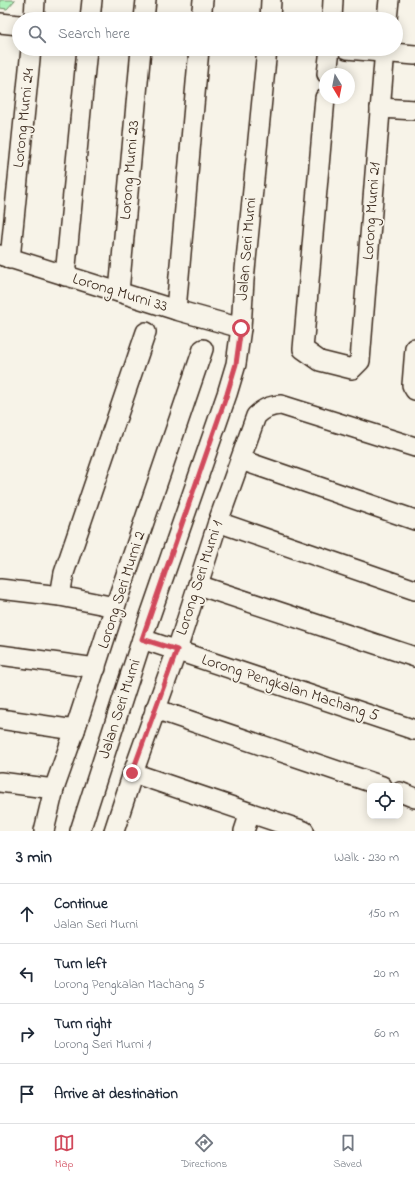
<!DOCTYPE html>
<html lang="en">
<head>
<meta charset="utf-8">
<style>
	:root { --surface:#fff; --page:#f2f2f3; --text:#1f2937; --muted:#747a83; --line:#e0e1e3; --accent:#d1495b }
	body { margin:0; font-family:"Indie Flower",sans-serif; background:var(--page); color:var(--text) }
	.controls { position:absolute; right:12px; bottom:12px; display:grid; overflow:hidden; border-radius:8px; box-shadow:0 2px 10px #0003 }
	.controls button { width:36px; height:36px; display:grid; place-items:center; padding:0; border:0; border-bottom:1px solid var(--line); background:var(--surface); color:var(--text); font:20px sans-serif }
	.compass { position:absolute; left:319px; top:68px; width:36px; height:36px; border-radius:50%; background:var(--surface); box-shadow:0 2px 10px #0003; rotate:170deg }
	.stop { position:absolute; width:12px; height:12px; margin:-9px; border:3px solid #d1495b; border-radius:50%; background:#fff }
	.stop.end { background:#d1495b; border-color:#fff; box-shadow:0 1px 4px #0008 }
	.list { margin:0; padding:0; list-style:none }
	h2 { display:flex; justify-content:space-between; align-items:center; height:52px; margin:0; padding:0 16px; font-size:17px }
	h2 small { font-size:13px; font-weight:400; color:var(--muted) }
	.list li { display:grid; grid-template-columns:26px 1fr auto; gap:12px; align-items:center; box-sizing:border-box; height:60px; padding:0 16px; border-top:1px solid var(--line) }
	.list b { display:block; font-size:15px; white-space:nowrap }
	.list p { margin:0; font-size:13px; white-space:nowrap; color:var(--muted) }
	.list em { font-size:13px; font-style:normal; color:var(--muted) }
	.icon { flex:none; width:22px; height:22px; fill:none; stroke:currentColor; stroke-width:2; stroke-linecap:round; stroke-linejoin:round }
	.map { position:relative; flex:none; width:415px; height:831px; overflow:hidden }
	.search { position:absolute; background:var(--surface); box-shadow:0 2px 10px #0003; left:12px; right:12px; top:12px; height:44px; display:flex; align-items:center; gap:10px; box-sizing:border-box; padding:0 14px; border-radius:22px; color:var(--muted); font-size:15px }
	.sheet { height:292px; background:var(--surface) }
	nav { display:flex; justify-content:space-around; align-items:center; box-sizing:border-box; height:56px; border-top:1px solid var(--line); background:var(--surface); font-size:11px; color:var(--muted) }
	nav a { display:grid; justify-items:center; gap:2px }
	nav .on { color:var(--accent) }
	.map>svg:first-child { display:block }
	.green { fill:#aef1ba; stroke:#748e6c }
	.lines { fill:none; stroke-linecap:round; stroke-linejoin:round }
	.minor-casing { stroke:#3b2a1e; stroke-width:22 }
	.minor { stroke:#f7f3e8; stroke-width:19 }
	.route { stroke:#d1495b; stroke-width:5 }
	.labels { text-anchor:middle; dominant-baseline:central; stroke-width:3.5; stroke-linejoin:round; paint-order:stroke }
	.street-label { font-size:16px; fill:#3b2a1e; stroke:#f7f3e8 }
</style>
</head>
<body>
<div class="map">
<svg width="415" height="831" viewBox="0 0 415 831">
	<rect width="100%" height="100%" fill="#f7f3e8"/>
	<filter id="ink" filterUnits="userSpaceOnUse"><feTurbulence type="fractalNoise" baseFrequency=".025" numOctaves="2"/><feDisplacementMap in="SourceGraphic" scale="8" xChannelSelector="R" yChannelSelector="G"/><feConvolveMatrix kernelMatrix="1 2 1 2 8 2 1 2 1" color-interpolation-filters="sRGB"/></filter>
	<g filter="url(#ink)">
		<polygon class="green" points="0,0 15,0 7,9 0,8"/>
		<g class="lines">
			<defs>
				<g id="minor">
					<polyline points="34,19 35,0"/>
					<polyline points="90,19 92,0"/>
					<polyline points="144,19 146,0"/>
					<polyline points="201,19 203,0"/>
					<polyline points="270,19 271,0"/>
					<polyline points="332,19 333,0"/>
					<polyline points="387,19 389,0"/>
					<polyline points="0,23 19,25"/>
					<polyline points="347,49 415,55"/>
					<polyline points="327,74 330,49"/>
					<polyline points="325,98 303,349 320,361 352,369 360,361 385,49"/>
					<polyline points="380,108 415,110"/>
					<polyline points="0,255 176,310 241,328"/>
					<polyline points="10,259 31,49"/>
					<polyline points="65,276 87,49"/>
					<polyline points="119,292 141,49"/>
					<polyline points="176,310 199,49"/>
					<polyline points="415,348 412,385 415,390"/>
					<polyline points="241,460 415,520"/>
					<polyline points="218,522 415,590"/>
					<polyline points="198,585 415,657"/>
					<polyline points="0,589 60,596 115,607"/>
					<polyline points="60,596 64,573 146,332"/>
					<polyline points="142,639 415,730"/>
					<polyline points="0,655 96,668"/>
					<polyline points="155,709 382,786"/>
					<polyline points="0,719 75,730"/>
					<polyline points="133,773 304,831"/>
					<polyline points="0,782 54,789"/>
					<polyline points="400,792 415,798"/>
					<polyline points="44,831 54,789 75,730 115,607 203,349"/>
					<polyline points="80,831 142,639 227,394 236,364 241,328 244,280 267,49"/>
					<path d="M114 831 133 773 177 650 218 522 256 416C264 408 270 406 281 405L415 447"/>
					<polyline points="244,831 250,813"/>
				</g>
			</defs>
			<use href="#minor" class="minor-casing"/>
			<use href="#minor" class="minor"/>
		</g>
	</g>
	<g class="lines" filter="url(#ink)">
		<polyline class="route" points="132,773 177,650 142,639 227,394 236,364 241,328"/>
	</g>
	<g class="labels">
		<g class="street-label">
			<text transform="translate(24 118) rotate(-84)">Lorong Murni 24</text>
			<text transform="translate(130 170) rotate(-85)">Lorong Murni 23</text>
			<text transform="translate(372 211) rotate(-86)">Lorong Murni 21</text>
			<text transform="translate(247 249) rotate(-85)">Jalan Seri Murni</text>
			<text transform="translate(120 293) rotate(17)">Lorong Murni 33</text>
			<text transform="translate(200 578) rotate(-72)">Lorong Seri Murni 1</text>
			<text transform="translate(122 590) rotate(-72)">Lorong Seri Murni 2</text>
			<text transform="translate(290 688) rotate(18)">Lorong Pengkalan Machang 5</text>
			<text transform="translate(120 709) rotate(-72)">Jalan Seri Murni</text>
		</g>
	</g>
</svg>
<div class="controls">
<button><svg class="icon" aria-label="locate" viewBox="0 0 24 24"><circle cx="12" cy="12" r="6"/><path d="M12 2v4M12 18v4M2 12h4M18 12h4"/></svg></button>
</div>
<svg class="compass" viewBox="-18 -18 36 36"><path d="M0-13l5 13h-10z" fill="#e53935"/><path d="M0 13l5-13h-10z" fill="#747a83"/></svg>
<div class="stop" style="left:241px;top:328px"></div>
<div class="stop end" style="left:132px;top:773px"></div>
<div class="search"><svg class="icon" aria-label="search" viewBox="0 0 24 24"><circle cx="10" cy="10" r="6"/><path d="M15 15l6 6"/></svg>Search here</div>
</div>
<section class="sheet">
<h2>3 min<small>Walk · 230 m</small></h2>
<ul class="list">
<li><svg class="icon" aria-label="ahead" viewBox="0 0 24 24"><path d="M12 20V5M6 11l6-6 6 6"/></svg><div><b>Continue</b><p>Jalan Seri Murni</p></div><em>150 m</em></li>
<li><svg class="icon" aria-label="left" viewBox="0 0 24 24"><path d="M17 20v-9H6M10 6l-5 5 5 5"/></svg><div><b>Turn left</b><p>Lorong Pengkalan Machang 5</p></div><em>20 m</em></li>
<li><svg class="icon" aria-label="right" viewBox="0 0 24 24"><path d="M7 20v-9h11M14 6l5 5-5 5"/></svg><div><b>Turn right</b><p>Lorong Seri Murni 1</p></div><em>60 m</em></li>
<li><svg class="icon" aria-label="arrive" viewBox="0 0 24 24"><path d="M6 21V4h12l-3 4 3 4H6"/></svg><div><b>Arrive at destination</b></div></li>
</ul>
</section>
<nav>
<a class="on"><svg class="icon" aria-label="map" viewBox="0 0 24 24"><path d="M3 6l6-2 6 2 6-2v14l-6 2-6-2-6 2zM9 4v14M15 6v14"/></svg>Map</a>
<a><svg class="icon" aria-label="directions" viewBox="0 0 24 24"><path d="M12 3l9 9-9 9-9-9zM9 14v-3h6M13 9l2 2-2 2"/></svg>Directions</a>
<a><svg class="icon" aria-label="saved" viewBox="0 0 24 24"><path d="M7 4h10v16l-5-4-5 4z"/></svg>Saved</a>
</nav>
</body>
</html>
